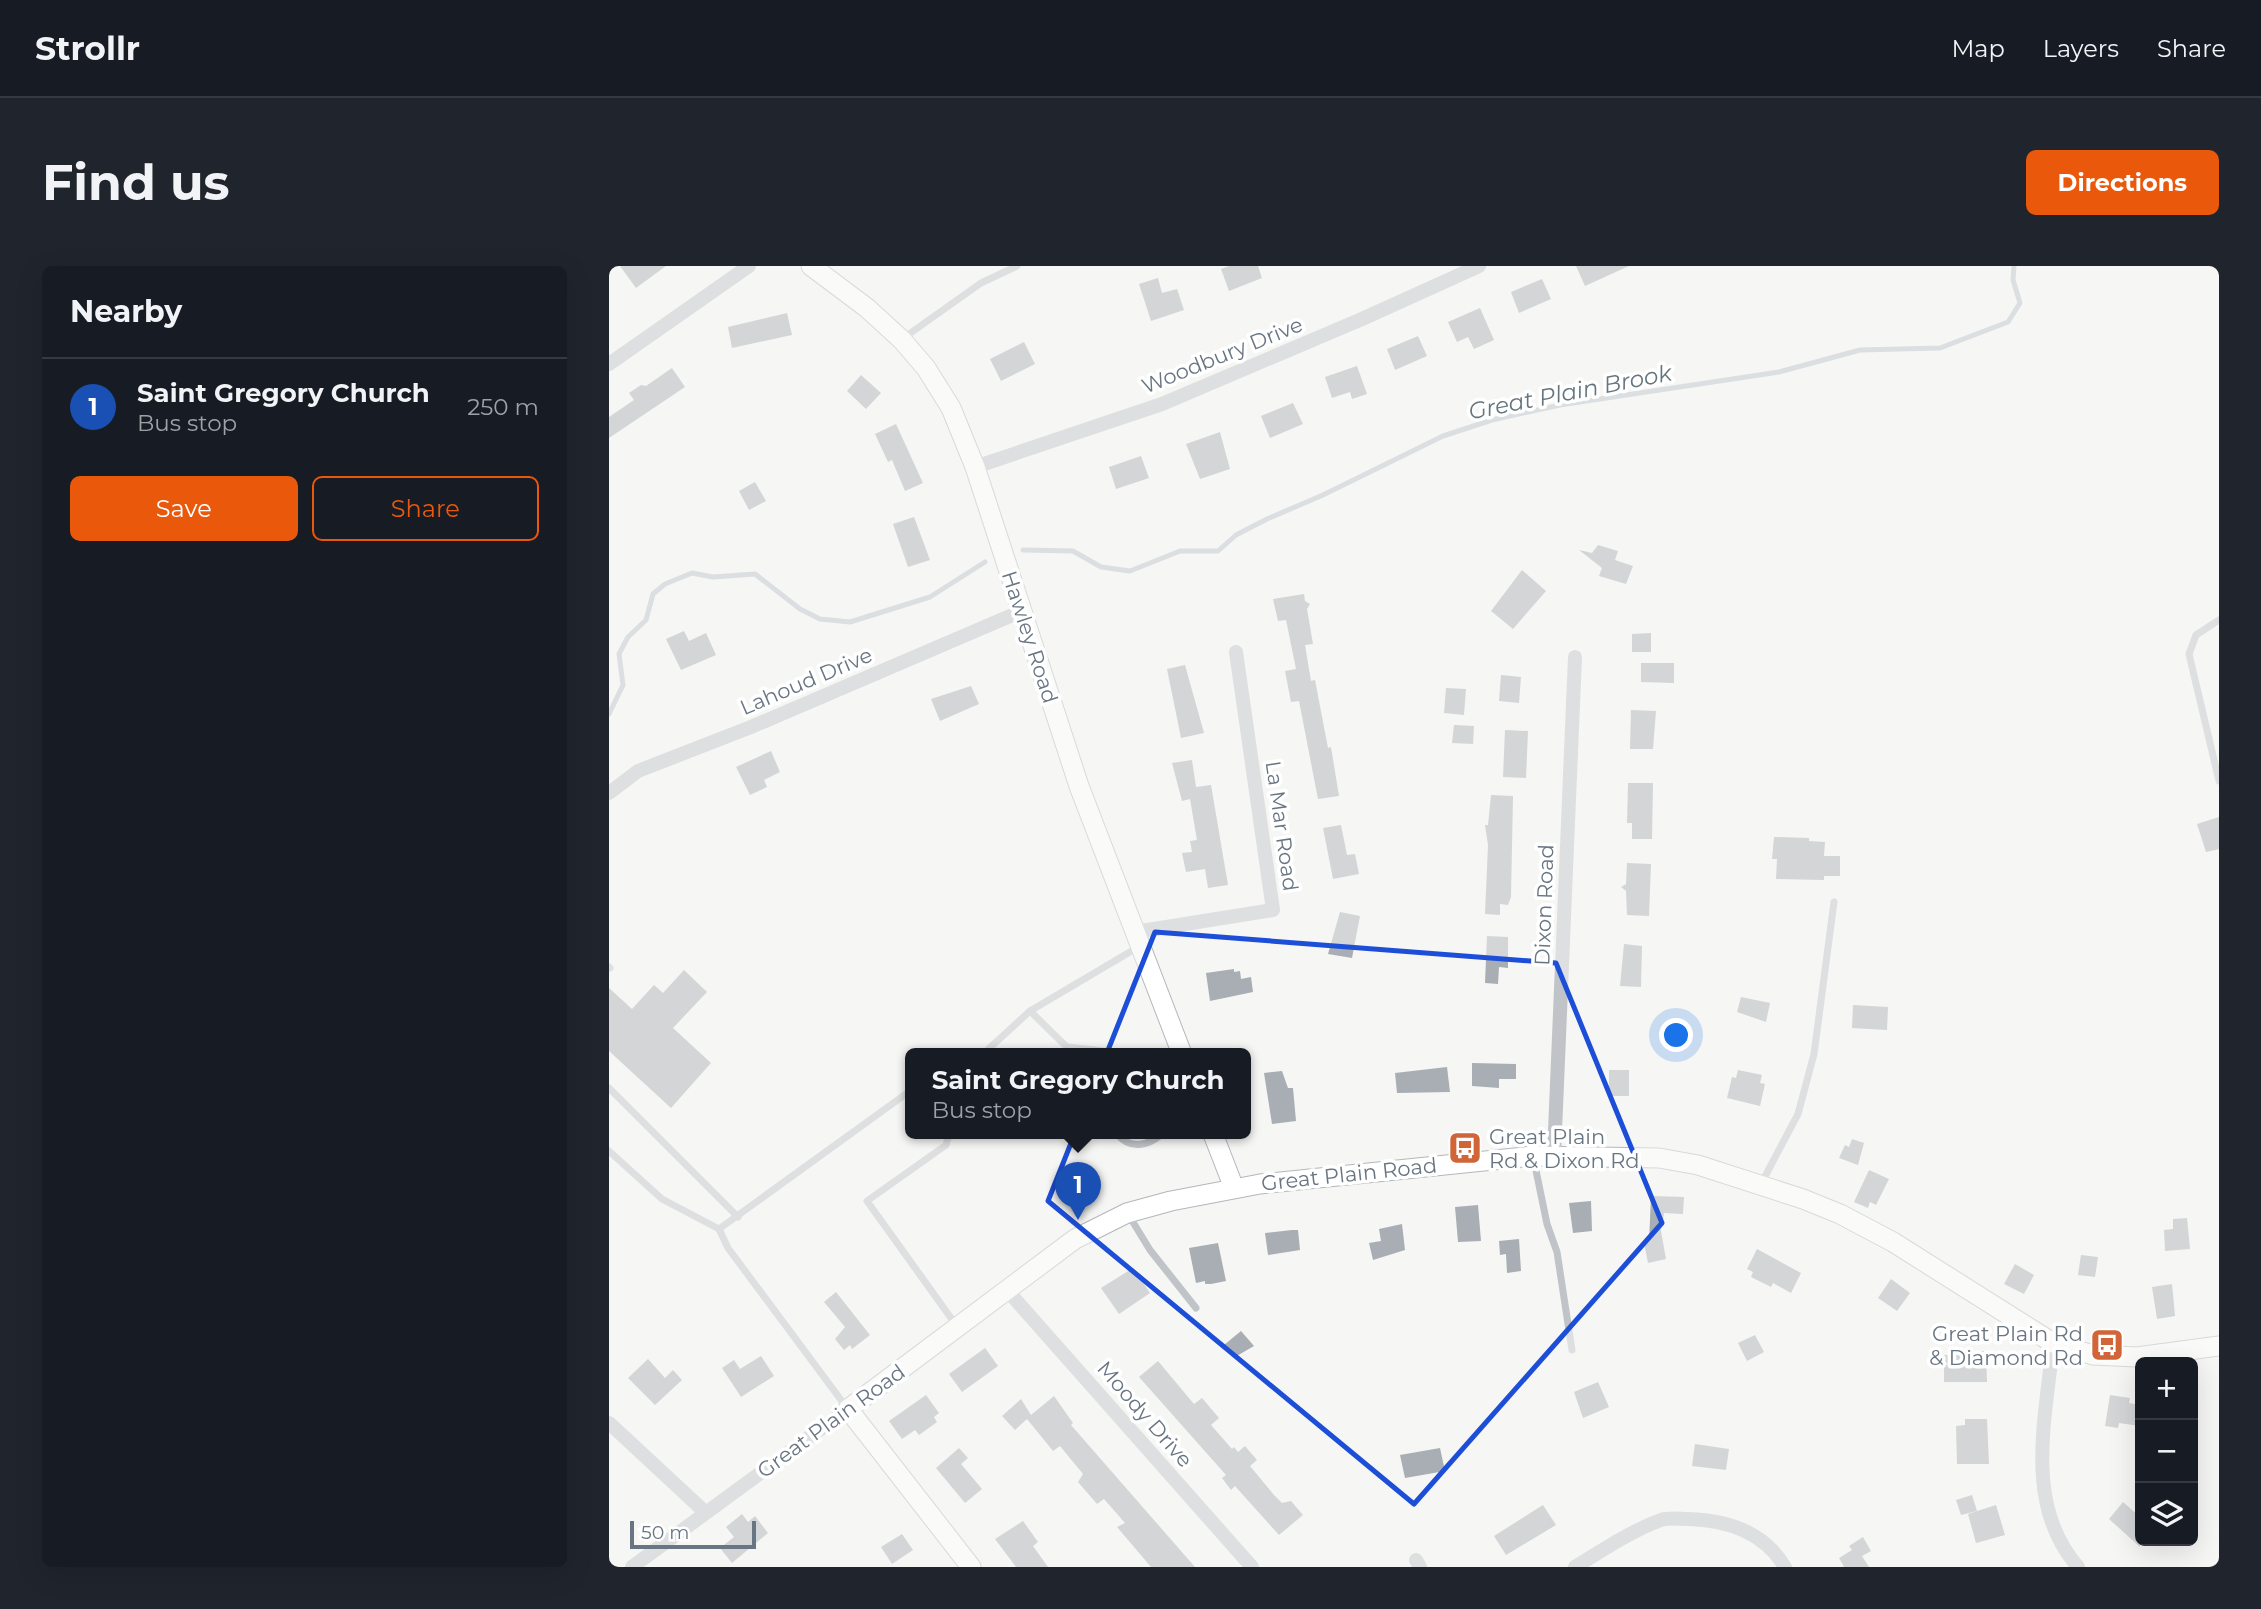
<!DOCTYPE html>
<html lang="en">
<head>
<meta charset="utf-8">
<style>
	:root { --surface:#171b24; --page:#20242c; --text:#f1f3f6; --muted:#9ea1a6; --line:#363941; --accent:#ea580c }
	body { margin:0; font-family:Montserrat,sans-serif; background:var(--page); color:var(--text) }
	.controls { position:absolute; right:21px; bottom:21px; display:grid; overflow:hidden; border-radius:10px; box-shadow:0 7px 28px #0002 }
	.controls button { width:63px; height:63px; display:grid; place-items:center; padding:0; border:0; border-bottom:2px solid var(--line); background:var(--surface); color:var(--text); font:35px sans-serif }
	.scale { position:absolute; left:21px; bottom:18px; width:126px; box-sizing:border-box; padding-left:7px; border:4px solid #687582; border-top:0; font-size:19px; line-height:24px; white-space:nowrap; color:#687582; -webkit-text-stroke:5px #fff; paint-order:stroke }
	.you { position:absolute; left:1068px; top:770px; width:24px; height:24px; margin:-18px; border:5px solid #fff; border-radius:50%; background:#1a73e8; box-shadow:0 0 0 10px #1a73e833 }
	.badge { display:grid; place-items:center; width:46px; height:46px; border-radius:50%; background:var(--accent); color:#fff; font-size:23px; font-weight:700 }
	.pin { position:absolute; translate:-50% -58px; filter:drop-shadow(0 2px 4px #0008) }
	.pin::after { content:''; position:absolute; top:37px; width:24px; height:21px; background:inherit; clip-path:polygon(0 0,100% 0,50% 100%) }
	.popup { position:absolute; left:296px; top:782px; width:346px; height:91px; box-sizing:border-box; display:grid; place-content:center; border-radius:10px; background:var(--surface); filter:drop-shadow(0 2px 5px #0005); font-size:23px; white-space:nowrap; color:var(--muted) }
	.popup b { font-size:26px; color:var(--text) }
	.popup::after { content:''; position:absolute; left:50%; top:100%; margin-left:-14px; border:14px solid transparent; border-top-color:var(--surface) }
	.list { margin:0; padding:0; list-style:none }
	h2 { display:flex; justify-content:space-between; align-items:center; height:91px; margin:0; padding:0 28px; font-size:30px }
	h2 small { font-size:23px; font-weight:400; color:var(--muted) }
	.list li { display:grid; grid-template-columns:46px 1fr auto; gap:21px; align-items:center; box-sizing:border-box; height:98px; padding:0 28px; border-top:2px solid var(--line) }
	.list b { display:block; font-size:26px; white-space:nowrap }
	.list p { margin:0; font-size:23px; white-space:nowrap; color:var(--muted) }
	.list em { font-size:23px; font-style:normal; color:var(--muted) }
	.actions { display:flex; gap:14px; padding:21px 28px }
	.actions a { flex:1; padding:16px 0; border:2px solid var(--accent); border-radius:10px; text-align:center; font-size:24px; color:var(--accent) }
	.actions .main { background:var(--accent); color:#fff }
	.icon { flex:none; width:38px; height:38px; fill:none; stroke:currentColor; stroke-width:2; stroke-linecap:round; stroke-linejoin:round }
	.map { position:relative; flex:none; width:1610px; height:1301px; overflow:hidden; border-radius:10px }
	header { display:flex; align-items:center; gap:42px; box-sizing:border-box; height:98px; padding:0 35px; background:var(--surface); border-bottom:2px solid var(--line) }
	header strong { font-size:33px }
	nav { display:flex; gap:38px; margin-inline-start:auto; font-size:24px }
	.intro { display:flex; align-items:center; justify-content:space-between; box-sizing:border-box; height:168px; padding:0 42px }
	h1 { margin:0; font-size:49px }
	.button { padding:18px 32px; border-radius:10px; background:var(--accent); color:#fff; font-size:24px; font-weight:700 }
	main { display:flex; gap:42px; padding:0 42px }
	aside { flex:1; background:var(--surface); border-radius:10px; box-shadow:0 7px 28px #0002 }
	.map>svg:first-child { display:block }
	.lines { fill:none; stroke-linecap:round; stroke-linejoin:round }
	.stream { stroke:#bbc3c9; stroke-width:5 }
	.building { fill:#a8aeb4 }
	.secondary-casing { stroke:#b3b7bb; stroke-width:21 }
	.lane { stroke:#c0c3c7; stroke-width:7 }
	.street { stroke:#c0c3c7; stroke-width:14 }
	.secondary { stroke:#fff; stroke-width:19 }
	.marked { fill:none; stroke:#1d4ed8; stroke-width:5; stroke-linejoin:round }
	.labels { text-anchor:middle; dominant-baseline:central; stroke-width:7; stroke-linejoin:round; paint-order:stroke }
	.street-label { font-size:21px; fill:#687582; stroke:#fff }
	.poi-label { font-size:21px; fill:#687582; stroke:#fff; text-anchor:start }
	.water-label { font-size:23px; font-style:italic; fill:#64757e; stroke:#fff }
</style>
</head>
<body>
<header>
<strong>Strollr</strong>
<nav><a>Map</a><a>Layers</a><a>Share</a></nav>
</header>
<div class="intro"><h1>Find us</h1><a class="button">Directions</a></div>
<main>
<aside>
<h2>Nearby<small></small></h2>
<ul class="list">
<li><span class="badge" style="background:#1a4fb4">1</span><div><b>Saint Gregory Church</b><p>Bus stop</p></div><em>250 m</em></li>
</ul>
<div class="actions"><a class="main">Save</a><a>Share</a></div>
</aside>
<div class="map">
<svg width="1610" height="1301" viewBox="0 0 1610 1301">
	<rect width="100%" height="100%" fill="#f6f6f4"/>
	<g class="lines">
		<g class="stream">
			<polyline points="414,284 464,285 492,301 521,305 571,285 609,285 627,269 658,253 714,229 834,170 883,154 951,139 1170,106 1251,84 1331,82 1399,56 1411,37 1404,14 1405,0"/>
			<polyline points="0,448 14,419 10,388 19,371 37,354 44,328 56,318 83,307 104,311 146,308 191,343 211,353 241,356 321,331 376,296"/>
			<polyline points="1606,1301 1610,1300"/>
		</g>
	</g>
	<g class="building">
		<polygon points="11,0 57,0 27,22"/>
		<polygon points="620,0 649,0 653,12 620,25 612,3"/>
		<polygon points="967,0 1020,0 976,20"/>
		<polygon points="549,12 553,27 568,23 575,44 542,55 530,18"/>
		<polygon points="933,13 942,33 910,47 902,26"/>
		<polygon points="871,42 885,74 865,83 859,71 848,76 839,56"/>
		<polygon points="178,47 183,69 123,82 119,61"/>
		<polygon points="809,70 818,90 786,104 778,83"/>
		<polygon points="415,76 426,98 392,115 381,93"/>
		<polygon points="748,100 758,128 743,133 741,126 723,132 716,111"/>
		<polygon points="63,102 76,121 0,172 0,151 25,134 20,127 32,119 37,120"/>
		<polygon points="252,109 272,127 257,143 238,125"/>
		<polygon points="684,137 694,158 661,172 652,150"/>
		<polygon points="287,158 314,217 296,225 283,194 279,196 266,168"/>
		<polygon points="611,166 621,203 591,213 577,178"/>
		<polygon points="532,190 540,212 507,223 500,201"/>
		<polygon points="146,216 157,235 140,244 130,225"/>
		<polygon points="305,251 321,294 299,301 284,258"/>
		<polygon points="989,279 1009,285 1006,294 1024,300 1017,318 990,310 993,302 970,284 983,287"/>
		<polygon points="913,304 937,325 904,363 882,345"/>
		<polygon points="695,328 696,335 701,338 698,343 704,378 696,379 702,415 706,414 719,482 722,481 730,530 709,533 690,435 682,436 676,405 687,403 677,354 669,355 664,333"/>
		<polygon points="75,365 80,375 97,367 107,389 72,404 57,373"/>
		<polygon points="1042,367 1042,386 1023,386 1023,368"/>
		<polygon points="1032,397 1065,397 1065,417 1032,416"/>
		<polygon points="576,399 595,467 572,472 558,403"/>
		<polygon points="892,409 912,411 910,437 890,435"/>
		<polygon points="362,420 370,438 331,455 322,433"/>
		<polygon points="837,422 857,423 855,449 835,447"/>
		<polygon points="1022,444 1047,445 1044,483 1021,483"/>
		<polygon points="845,459 865,460 864,478 843,477"/>
		<polygon points="896,464 919,465 917,512 894,511"/>
		<polygon points="162,485 171,506 155,514 158,521 141,529 127,501"/>
		<polygon points="583,494 587,521 602,519 619,619 599,622 596,603 577,606 573,587 583,586 581,575 588,574 581,533 573,535 563,497"/>
		<polygon points="1019,517 1044,517 1043,573 1023,573 1023,557 1018,557"/>
		<polygon points="882,529 904,530 902,631 899,639 891,638 891,649 876,648 879,579 876,559 879,559"/>
		<polygon points="1610,551 1610,583 1597,586 1588,558"/>
		<polygon points="732,559 738,589 746,588 750,608 724,613 714,562"/>
		<polygon points="1165,571 1200,572 1200,575 1216,576 1215,590 1231,590 1231,610 1215,610 1215,614 1167,613 1168,593 1163,593"/>
		<polygon points="1018,597 1042,598 1040,650 1018,649 1017,625 1012,621 1017,618"/>
		<polygon points="731,646 751,650 743,692 719,688"/>
		<polygon points="878,670 899,671 899,702 890,701 889,718 876,717"/>
		<polygon points="1015,678 1033,680 1032,721 1011,720"/>
		<polygon points="625,703 625,706 631,705 632,713 642,711 644,726 601,735 597,707"/>
		<polygon points="75,704 98,726 64,762 102,797 62,842 0,785 0,722 23,743 45,719 54,727"/>
		<polygon points="1132,731 1161,737 1157,756 1128,746"/>
		<polygon points="1244,739 1279,741 1278,764 1243,762"/>
		<polygon points="863,797 907,798 907,813 890,813 890,822 863,820"/>
		<polygon points="838,801 841,826 788,827 786,807"/>
		<rect x="1000" y="804" width="20" height="26"/>
		<polygon points="1129,804 1153,809 1151,817 1156,818 1151,840 1118,832 1123,811 1127,812"/>
		<polygon points="673,805 679,822 684,822 687,855 663,858 655,807"/>
		<polygon points="1243,873 1255,877 1249,899 1230,892 1236,879 1240,881"/>
		<polygon points="1260,904 1280,913 1267,939 1261,936 1259,942 1245,936"/>
		<polygon points="1042,930 1075,931 1074,948 1055,947 1054,954 1050,954 1057,993 1039,997 1035,977 1040,976"/>
		<polygon points="982,935 983,965 964,967 960,937"/>
		<polygon points="869,939 872,975 849,976 846,941"/>
		<polygon points="1578,952 1581,983 1556,985 1555,964 1564,963 1564,953"/>
		<polygon points="793,958 796,984 764,994 760,977 772,975 770,963"/>
		<polygon points="683,964 689,964 691,984 659,989 656,967"/>
		<polygon points="910,973 912,1005 898,1007 897,988 891,989 890,975"/>
		<polygon points="609,977 617,1015 602,1018 596,1018 596,1015 587,1017 580,982"/>
		<polygon points="1148,983 1192,1007 1182,1027 1164,1017 1162,1021 1142,1011 1144,1006 1138,1003"/>
		<polygon points="1472,989 1489,991 1486,1011 1469,1009"/>
		<polygon points="1406,998 1425,1009 1415,1028 1395,1018"/>
		<polygon points="524,1002 541,1027 510,1048 492,1022"/>
		<polygon points="1282,1013 1301,1027 1288,1045 1269,1032"/>
		<polygon points="1563,1018 1566,1050 1548,1053 1543,1021"/>
		<polygon points="227,1026 261,1069 243,1083 241,1079 235,1084 226,1073 236,1061 215,1036"/>
		<polygon points="632,1065 645,1080 626,1091 615,1079"/>
		<polygon points="1146,1069 1155,1086 1138,1095 1129,1077"/>
		<polygon points="376,1082 389,1100 353,1126 340,1108"/>
		<polygon points="1355,1085 1377,1085 1378,1116 1335,1116 1335,1089 1354,1089"/>
		<polygon points="152,1090 165,1110 132,1131 113,1102 125,1094 131,1103"/>
		<polygon points="39,1093 56,1112 64,1104 73,1114 46,1139 19,1112"/>
		<polygon points="549,1095 585,1138 593,1132 610,1152 602,1159 623,1183 625,1181 629,1186 636,1180 648,1194 641,1200 665,1229 673,1237 682,1235 694,1249 670,1269 626,1220 622,1224 613,1212 617,1209 530,1111"/>
		<polygon points="989,1116 1000,1141 974,1152 965,1126"/>
		<polygon points="317,1129 330,1147 325,1151 328,1156 310,1169 306,1164 293,1173 280,1155"/>
		<polygon points="1501,1129 1521,1132 1520,1137 1531,1139 1531,1160 1510,1157 1509,1162 1496,1160"/>
		<polygon points="445,1130 464,1157 462,1159 586,1301 542,1301 508,1261 516,1257 495,1233 488,1238 469,1216 474,1208 451,1180 444,1185 418,1153 406,1164 393,1150 412,1133 422,1149"/>
		<polygon points="1356,1153 1378,1153 1380,1198 1348,1198 1347,1160 1356,1159"/>
		<polygon points="1086,1178 1120,1183 1117,1204 1083,1200"/>
		<polygon points="350,1182 359,1192 352,1198 373,1223 356,1237 327,1202"/>
		<polygon points="831,1182 836,1205 796,1212 791,1189"/>
		<polygon points="1363,1229 1368,1245 1352,1249 1347,1234"/>
		<polygon points="1514,1236 1531,1251 1531,1281 1500,1253"/>
		<polygon points="934,1239 947,1259 897,1289 885,1270"/>
		<polygon points="1387,1239 1396,1269 1367,1277 1359,1248"/>
		<polygon points="133,1248 139,1256 146,1250 159,1267 123,1297 111,1282 125,1271 117,1261"/>
		<polygon points="414,1255 429,1276 424,1280 439,1301 407,1301 386,1273"/>
		<polygon points="293,1268 304,1284 283,1298 272,1281"/>
		<polygon points="1254,1271 1262,1285 1253,1290 1260,1301 1235,1301 1230,1292 1243,1284 1240,1280"/>
	</g>
	<g class="lines">
		<defs>
			<g id="secondary">
				<polyline points="202,0 258,42 293,74 317,102 342,142 366,201 470,520 573,788"/>
				<polyline points="604,868 625,922"/>
				<polyline points="362,1301 239,1143 466,973 518,947 562,935 651,918 924,890 1050,892 1089,899 1194,933 1231,948 1284,976 1444,1077 1484,1089 1528,1091 1610,1080"/>
			</g>
		</defs>
		<use href="#secondary" class="secondary-casing"/>
		<g class="lane">
			<polyline points="293,73 372,17 408,0"/>
			<polyline points="1610,354 1587,369 1580,388 1610,515"/>
			<polyline points="0,701 1,702"/>
			<polyline points="421,745 465,788"/>
			<polyline points="459,781 521,788"/>
			<polyline points="374,788 421,745 531,680"/>
			<polyline points="0,822 129,951"/>
			<polyline points="340,868 337,879 258,935 347,1059"/>
			<path d="M508 868C521 884 539 880 553 868"/>
			<polyline points="0,885 53,933 110,963 119,982 238,1142"/>
			<polyline points="924,890 938,958 948,986 963,1084"/>
			<polyline points="1152,918 1189,848 1205,788 1225,636"/>
			<polyline points="519,948 541,984 587,1042"/>
			<polyline points="110,963 301,825"/>
		</g>
		<g class="street">
			<polyline points="0,98 140,0"/>
			<polyline points="366,201 553,138 753,53 870,0"/>
			<polyline points="0,527 29,505 142,461 413,345"/>
			<polyline points="526,666 664,644 627,386"/>
			<polyline points="945,889 966,391"/>
			<polyline points="397,1023 643,1301"/>
			<path d="M1444 1077C1437 1153 1414 1238 1469 1301"/>
			<polyline points="0,1157 96,1246"/>
			<polyline points="807,1294 811,1301"/>
			<polyline points="23,1301 239,1143"/>
			<path d="M966 1301C994 1284 1022 1265 1052 1254 1060 1251 1071 1253 1079 1253 1119 1254 1155 1266 1176 1301"/>
		</g>
		<use href="#secondary" class="secondary"/>
	</g>
	<path d="M0 0H1610V1301H0ZM546 666 947 697 1053 957 805 1238 439 935Z" fill="#f6f6f4" fill-opacity=".55" fill-rule="evenodd"/>
	<path class="marked" d="M546 666 947 697 1053 957 805 1238 439 935Z"/>
	<defs>
		<symbol id="bus-square" viewBox="-11 -11 22 22"><rect x="-9" y="-9" width="18" height="18" rx="4" fill="#d16538" stroke="#fff"/><path d="M-5-6H5V4H4V6H2V4H-2V6H-4V4H-5ZM-3.5-4V0h7V-4ZM-3.5 1.2v1.5H-2V1.2ZM2 1.2v1.5H3.5V1.2Z" fill="#fff"/></symbol>
	</defs>
	<g fill-rule="evenodd">
		<use href="#bus-square" x="837" y="863" width="38" height="38"/>
		<use href="#bus-square" x="1479" y="1060" width="38" height="38"/>
	</g>
	<g class="labels">
		<g class="street-label">
			<text transform="translate(613 89) rotate(-22)">Woodbury Drive</text>
			<text transform="translate(421 371) rotate(72)">Hawley Road</text>
			<text transform="translate(197 415) rotate(-23)">Lahoud Drive</text>
			<text transform="translate(673 560) rotate(82)">La Mar Road</text>
			<text transform="translate(935 639) rotate(-88)">Dixon Road</text>
			<text transform="translate(740 908) rotate(-6)">Great Plain Road</text>
			<text transform="translate(536 1148) rotate(49)">Moody Drive</text>
			<text transform="translate(222 1155) rotate(-36)">Great Plain Road</text>
		</g>
		<g class="poi-label">
			<text x="880" y="870">Great Plain<tspan x="880" dy="24">Rd &amp; Dixon Rd</tspan></text>
			<text x="1474" y="1067" text-anchor="end">Great Plain Rd<tspan x="1474" dy="24">&amp; Diamond Rd</tspan></text>
		</g>
		<g class="water-label">
			<text transform="translate(961 126) rotate(-11)">Great Plain Brook</text>
		</g>
	</g>
</svg>
<div class="controls">
<button>+</button>
<button>−</button>
<button><svg class="icon" aria-label="layers" viewBox="0 0 24 24"><path d="M12 4l9 5-9 5-9-5zM3 14l9 5 9-5"/></svg></button>
</div>
<div class="scale">50 m</div>
<div class="you"></div>
<div class="pin badge" style="left:469px;top:954px;background:#1a4fb4">1</div>
<div class="popup"><b>Saint Gregory Church</b>Bus stop</div>
</div>
</main>
</body>
</html>
